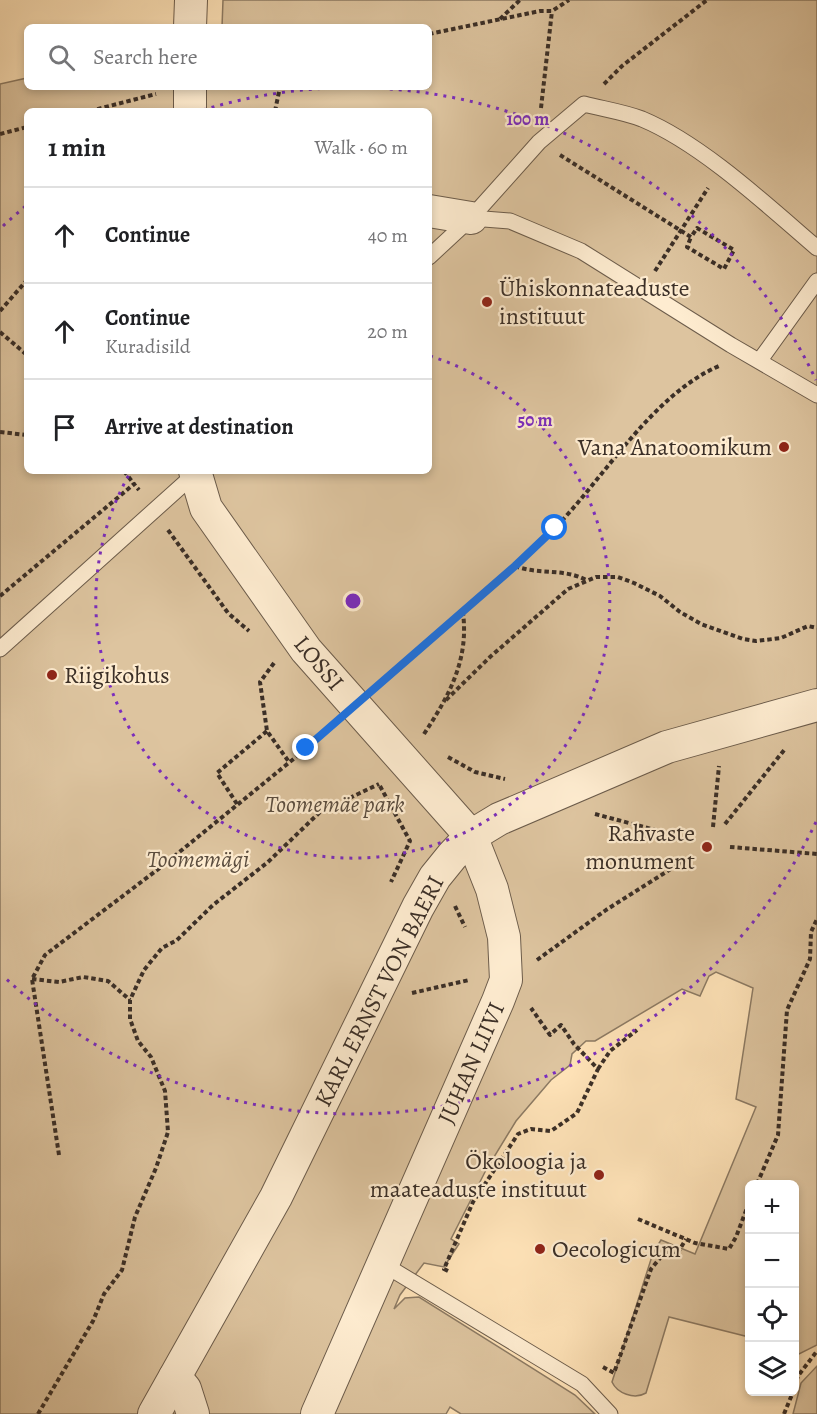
<!DOCTYPE html>
<html lang="en">
<head>
<meta charset="utf-8">
<style>
	:root { --surface:#fff; --page:#f2f2f2; --text:#202124; --muted:#757577; --line:#e0e0e0 }
	body { margin:0; font-family:Alegreya,serif; background:var(--page); color:var(--text) }
	.controls { position:absolute; right:18px; bottom:18px; display:grid; overflow:hidden; border-radius:9px; box-shadow:0 3px 9px #0003 }
	.controls button { width:54px; height:54px; display:grid; place-items:center; padding:0; border:0; border-bottom:2px solid var(--line); background:var(--surface); color:var(--text); font:30px sans-serif }
	.stop { position:absolute; width:18px; height:18px; margin:-14px; border:4px solid #1a73e8; border-radius:50%; background:#fff }
	.stop.end { background:#1a73e8; border-color:#fff; box-shadow:0 2px 6px #0008 }
	.list { margin:0; padding:0; list-style:none }
	h2 { display:flex; justify-content:space-between; align-items:center; height:78px; margin:0; padding:0 24px; font-size:26px }
	h2 small { font-size:20px; font-weight:400; color:var(--muted) }
	.list li { display:grid; grid-template-columns:39px 1fr auto; gap:18px; align-items:center; box-sizing:border-box; height:96px; padding:0 24px; border-top:2px solid var(--line) }
	.list b { display:block; font-size:22px; white-space:nowrap }
	.list p { margin:0; font-size:20px; white-space:nowrap; color:var(--muted) }
	.list em { font-size:20px; font-style:normal; color:var(--muted) }
	.icon { flex:none; width:33px; height:33px; fill:none; stroke:currentColor; stroke-width:2; stroke-linecap:round; stroke-linejoin:round }
	.map { position:relative; flex:none; width:817px; height:1414px; overflow:hidden }
	.search { position:absolute; background:var(--surface); box-shadow:0 3px 9px #0003; left:24px; top:24px; width:408px; height:66px; display:flex; align-items:center; gap:15px; box-sizing:border-box; padding:0 21px; border-radius:9px; color:var(--muted); font-size:22px }
	.panel { position:absolute; background:var(--surface); box-shadow:0 3px 9px #0003; left:24px; top:108px; width:408px; height:366px; border-radius:9px }
	.map>svg:first-child { display:block }
	.green { fill:#ddc49f; stroke:#8c7a63; stroke-width:1.5; fill-rule:evenodd }
	.lines { fill:none; stroke-linecap:round; stroke-linejoin:round }
	.service-casing { stroke:#6c5c4b; stroke-width:17 }
	.minor-casing { stroke:#6c5c4b; stroke-width:34 }
	.path { stroke:#3b2f27; stroke-width:4; stroke-dasharray:4.5 3; stroke-linecap:butt }
	.service { stroke:#feecd0; stroke-width:15 }
	.minor { stroke:#feecd0; stroke-width:32 }
	.path-bridge { stroke:#3b2f27; stroke-width:4; stroke-dasharray:4.5 3; stroke-linecap:butt }
	.route { stroke:#1a73e8; stroke-width:8 }
	.ring { fill:none; stroke:#7b2cbf; stroke-width:3; stroke-dasharray:3 6 }
	.poi-dot { fill:#8f2418; stroke:#feecd0; stroke-width:2 }
	.labels { text-anchor:middle; dominant-baseline:central; stroke-width:4.5; stroke-linejoin:round; paint-order:stroke }
	.poi-label { font-size:24px; fill:#3b2f27; stroke:#feecd0; text-anchor:start }
	.street-label { font-size:24px; fill:#3b2f27; stroke:#feecd0 }
	.park-label { font-size:24px; font-style:italic; fill:#5b4d3f; stroke:#feecd0 }
	.centre { fill:#7b2cbf; stroke:#feecd0; stroke-width:3 }
	.ring-label { font-size:18px; text-anchor:middle; font-weight:bold; fill:#7b2cbf; stroke:#feecd0; stroke-width:4.5; stroke-linejoin:round; paint-order:stroke }
</style>
</head>
<body>
<div class="map">
<svg width="817" height="1414" viewBox="0 0 817 1414">
	<rect width="100%" height="100%" fill="#fee2b7"/>
	<filter id="stains"><feTurbulence type="fractalNoise" baseFrequency=".00333" numOctaves="4"/><feColorMatrix values="0 0 0 0 .2 0 0 0 0 .09 0 0 0 0 .02 0 0 0 .5 -.17"/></filter>
	<radialGradient id="worn" r=".72"><stop offset=".6" stop-color="#630" stop-opacity="0"/><stop offset="1" stop-color="#630" stop-opacity=".3"/></radialGradient>
	<g class="green">
		<path d="M223 0H817V1345L799 1354 795 1352 794 1184H750L749 1337 669 1317 646 1393C634 1400 617 1393 612 1382L653 1253 661 1240 695 1254 756 1107 736 1099 753 988 716 972 709 976 700 996 682 989 595 1041H586L572 1054 570 1065 551 1080 516 1121 486 1170 451 1239 459 1244 444 1267 424 1263 400 1295 394 1309 405 1298 419 1297 575 1395 595 1414H461L450 1407 446 1414H0V84L27 78V87H429V27H222ZM27 111H429V471H27Z"/>
		<polygon points="817,1366 817,1414 793,1414 801,1383"/>
	</g>
	<g class="lines">
		<defs>
			<g id="service">
				<polyline points="471,218 510,221 581,251 731,345 817,395"/>
				<path d="M429 257 471 218 539 142 584 104C603 109 624 112 642 119 702 144 768 206 817 248"/>
				<polyline points="760,360 817,281"/>
				<polyline points="0,649 198,471"/>
				<polyline points="383,1264 582,1384 610,1414"/>
			</g>
			<g id="minor">
				<polyline points="190,27 191,0"/>
				<polyline points="190,87 190,111"/>
				<polyline points="429,211 471,218"/>
				<polyline points="195,471 206,508 306,650 471,836 492,889 504,937 506,980 498,1001 317,1414"/>
				<polyline points="175,1377 185,1389 193,1414"/>
				<polyline points="154,1414 276,1197 418,907 435,877 452,856 471,836 499,819 667,747 817,705"/>
			</g>
		</defs>
		<use href="#service" class="service-casing"/>
		<use href="#minor" class="minor-casing"/>
		<g class="path">
			<polyline points="500,19 520,0"/>
			<polyline points="429,34 540,11 552,11 569,0"/>
			<polyline points="604,84 622,66 707,0"/>
			<polyline points="541,108 552,11"/>
			<polyline points="90,111 156,94"/>
			<polyline points="275,111 280,87"/>
			<polyline points="0,134 27,127"/>
			<polyline points="560,155 691,237 697,228 734,250 724,269 687,247 691,237"/>
			<polyline points="655,271 708,188"/>
			<polyline points="0,311 27,280"/>
			<polyline points="0,332 27,355"/>
			<polyline points="0,432 27,435"/>
			<polyline points="124,471 134,484"/>
			<polyline points="168,530 228,613 249,631"/>
			<path d="M515 566C538 575 564 568 586 580"/>
			<polyline points="0,596 134,484 139,490"/>
			<polyline points="274,663 260,682 267,731 289,762"/>
			<path d="M401 667C452 621 506 578 554 529 605 477 652 395 719 366"/>
			<polyline points="446,700 490,657 568,589 596,577 618,577 634,583 660,596 680,612 701,624 743,639 756,641 781,638 808,626 817,628"/>
			<path d="M424 734C449 696 469 660 463 613"/>
			<polyline points="448,757 475,772 505,779"/>
			<polyline points="380,786 410,841 391,882"/>
			<polyline points="237,804 217,773 267,731"/>
			<polyline points="595,814 682,837"/>
			<polyline points="725,824 785,749"/>
			<polyline points="713,827 719,766"/>
			<polyline points="730,847 817,854"/>
			<polyline points="455,906 465,927"/>
			<polyline points="537,960 606,910 685,860"/>
			<polyline points="32,979 59,982 83,977 108,981 130,1000"/>
			<polyline points="412,993 469,980"/>
			<polyline points="598,1069 610,1051 637,1030"/>
			<polyline points="59,1155 32,979 45,955 161,867 307,748"/>
			<polyline points="757,1184 778,1135 787,1010 810,959 811,932 817,919"/>
			<polyline points="638,1219 695,1243 729,1249 736,1237 750,1200"/>
			<polyline points="448,1271 444,1269 473,1202 518,1134 531,1129 551,1131 577,1113 598,1069 574,1044 561,1025 550,1035 531,1008"/>
			<polyline points="603,1367 614,1373 651,1269 664,1253 677,1254 686,1239"/>
			<polyline points="794,1388 798,1376 817,1351"/>
			<polyline points="38,1414 93,1321 104,1294 122,1270 135,1217 156,1168 168,1132 165,1091 151,1057 138,1041 130,1019 130,1000 144,970 162,948 177,940 213,905 268,862 320,812 379,784"/>
			<polyline points="784,1414 793,1392"/>
		</g>
		<use href="#service" class="service"/>
		<use href="#minor" class="minor"/>
		<polyline class="path-bridge" points="307,748 401,667"/>
	</g>
	<g class="lines">
		<polyline class="route" points="306,748 515,566 555,528"/>
	</g>
	<g class="ring">
		<path d="M430 356A257 257 0 1 1 130 473"/>
		<path d="M816 822A513 513 0 0 1 3 976M3 226A513 513 0 0 1 27 205M203 110A513 513 0 0 1 816 380"/>
	</g>
	<g class="poi-dot">
		<circle cx="487" cy="302" r="6"/>
		<circle cx="784" cy="447" r="6"/>
		<circle cx="52" cy="675" r="6"/>
		<circle cx="707" cy="847" r="6"/>
		<circle cx="599" cy="1175" r="6"/>
		<circle cx="540" cy="1249" r="6"/>
	</g>
	<g class="labels">
		<g class="poi-label">
			<text x="499" y="288">Ühiskonnateaduste<tspan x="499" dy="28">instituut</tspan></text>
			<text x="772" y="447" text-anchor="end">Vana Anatoomikum</text>
			<text x="64" y="675">Riigikohus</text>
			<text x="695" y="833" text-anchor="end">Rahvaste<tspan x="695" dy="28">monument</tspan></text>
			<text x="587" y="1161" text-anchor="end">Ökoloogia ja<tspan x="587" dy="28">maateaduste instituut</tspan></text>
			<text x="552" y="1249">Oecologicum</text>
		</g>
		<g class="street-label">
			<text transform="translate(319 663) rotate(50)">LOSSI</text>
			<text transform="translate(379 991) rotate(-63)">KARL ERNST VON BAERI</text>
			<text transform="translate(471 1063) rotate(-66)">JUHAN LIIVI</text>
		</g>
		<g class="park-label">
			<text x="335" y="804">Toomemäe park</text>
			<text x="198" y="859">Toomemägi</text>
		</g>
	</g>
	<circle cx="353" cy="601" r="9" class="centre"/>
	<g class="ring-label">
		<text x="528" y="125">100 m</text>
		<text x="535" y="426">50 m</text>
	</g>
	<rect width="100%" height="100%" filter="url(#stains)"/>
	<rect width="100%" height="100%" fill="url(#worn)"/>
</svg>
<div class="controls">
<button>+</button>
<button>−</button>
<button><svg class="icon" aria-label="locate" viewBox="0 0 24 24"><circle cx="12" cy="12" r="6"/><path d="M12 2v4M12 18v4M2 12h4M18 12h4"/></svg></button>
<button><svg class="icon" aria-label="layers" viewBox="0 0 24 24"><path d="M12 4l9 5-9 5-9-5zM3 14l9 5 9-5"/></svg></button>
</div>
<div class="stop" style="left:555px;top:528px"></div>
<div class="stop end" style="left:306px;top:748px"></div>
<div class="search"><svg class="icon" aria-label="search" viewBox="0 0 24 24"><circle cx="10" cy="10" r="6"/><path d="M15 15l6 6"/></svg>Search here</div>
<section class="panel">
<h2>1 min<small>Walk · 60 m</small></h2>
<ul class="list">
<li><svg class="icon" aria-label="ahead" viewBox="0 0 24 24"><path d="M12 20V5M6 11l6-6 6 6"/></svg><div><b>Continue</b></div><em>40 m</em></li>
<li><svg class="icon" aria-label="ahead" viewBox="0 0 24 24"><path d="M12 20V5M6 11l6-6 6 6"/></svg><div><b>Continue</b><p>Kuradisild</p></div><em>20 m</em></li>
<li><svg class="icon" aria-label="arrive" viewBox="0 0 24 24"><path d="M6 21V4h12l-3 4 3 4H6"/></svg><div><b>Arrive at destination</b></div></li>
</ul>
</section>
</div>
</body>
</html>
